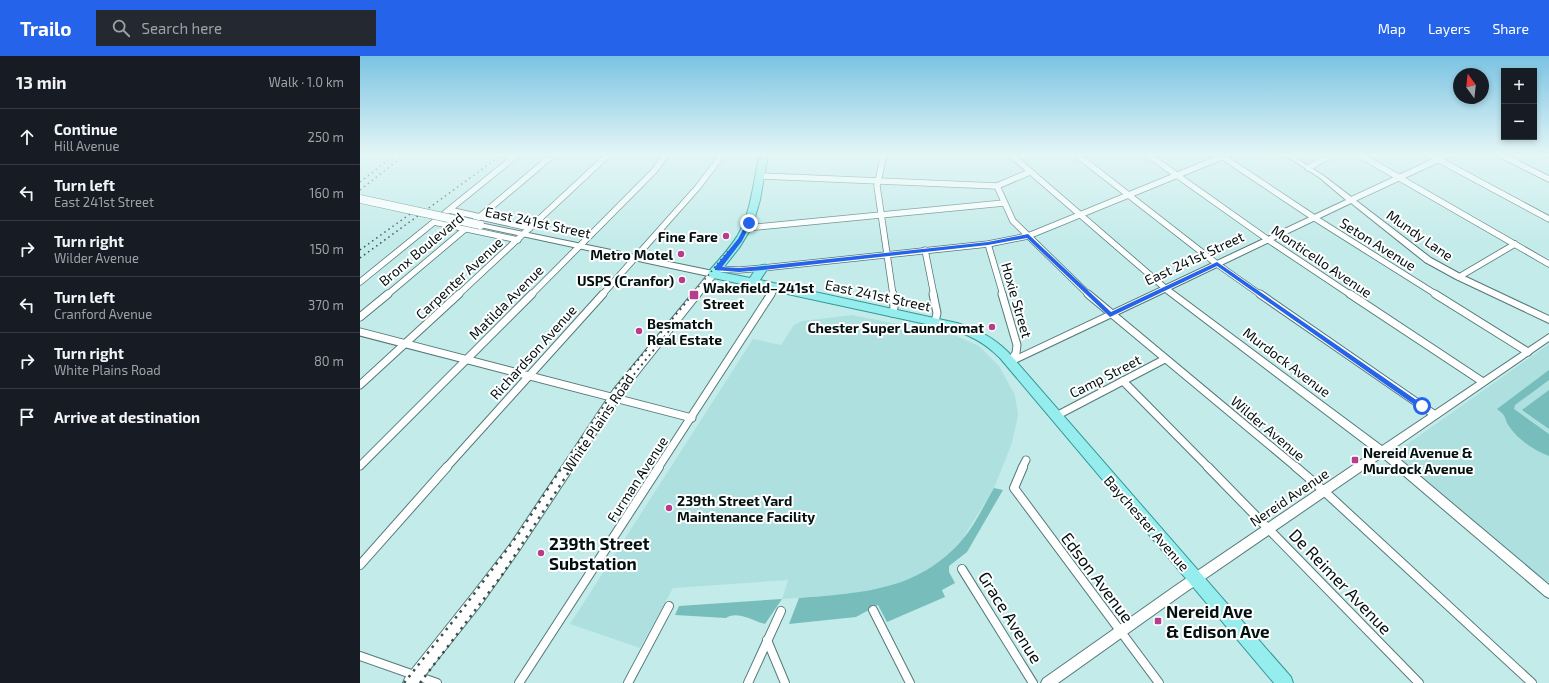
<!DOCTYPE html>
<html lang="en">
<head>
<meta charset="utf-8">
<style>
	:root { --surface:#171b24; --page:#242831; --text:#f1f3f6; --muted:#9ea1a6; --line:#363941; --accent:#2563eb }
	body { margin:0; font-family:"Exo 2",sans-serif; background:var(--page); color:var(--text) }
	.controls { position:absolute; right:12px; top:12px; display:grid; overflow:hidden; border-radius:0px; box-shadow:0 2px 6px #0003 }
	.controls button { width:36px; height:36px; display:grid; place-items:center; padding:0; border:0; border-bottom:1px solid var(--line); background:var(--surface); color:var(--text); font:20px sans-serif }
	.compass { position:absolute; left:1093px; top:12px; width:36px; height:36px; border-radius:50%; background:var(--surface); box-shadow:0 2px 6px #0003; rotate:345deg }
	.stop { position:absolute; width:12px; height:12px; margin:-9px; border:3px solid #2563eb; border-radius:50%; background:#fff }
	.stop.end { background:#2563eb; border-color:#fff; box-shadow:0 1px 4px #0008 }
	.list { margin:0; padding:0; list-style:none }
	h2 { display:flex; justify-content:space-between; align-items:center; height:52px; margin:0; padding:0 16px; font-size:17px }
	h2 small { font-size:13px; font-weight:400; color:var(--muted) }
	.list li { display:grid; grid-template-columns:26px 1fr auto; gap:12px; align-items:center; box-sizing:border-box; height:56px; padding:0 16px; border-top:1px solid var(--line) }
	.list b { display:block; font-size:15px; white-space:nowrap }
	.list p { margin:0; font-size:13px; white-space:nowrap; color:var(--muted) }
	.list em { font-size:13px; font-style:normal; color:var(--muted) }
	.icon { flex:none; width:22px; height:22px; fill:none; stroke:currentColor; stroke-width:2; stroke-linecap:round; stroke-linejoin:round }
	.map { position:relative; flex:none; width:1189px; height:627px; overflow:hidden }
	header { display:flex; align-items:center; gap:24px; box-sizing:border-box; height:56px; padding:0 20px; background:var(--accent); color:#fff }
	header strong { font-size:19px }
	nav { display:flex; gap:22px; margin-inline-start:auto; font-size:14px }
	.search { width:280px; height:36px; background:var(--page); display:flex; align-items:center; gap:10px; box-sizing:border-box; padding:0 14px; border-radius:0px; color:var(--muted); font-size:15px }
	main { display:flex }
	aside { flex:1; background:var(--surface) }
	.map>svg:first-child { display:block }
	.built { fill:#aee0df }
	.green { fill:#77bdbc }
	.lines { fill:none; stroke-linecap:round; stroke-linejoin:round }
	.minor-far2-casing { stroke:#547978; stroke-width:7 }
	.minor-far1-casing { stroke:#547978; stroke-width:9 }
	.minor-casing { stroke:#547978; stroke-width:10 }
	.tertiary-casing { stroke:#547978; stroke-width:2 }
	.secondary-casing { stroke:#547978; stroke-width:2 }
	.primary-casing { stroke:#349898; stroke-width:2 }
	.minor-far2 { stroke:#fff; stroke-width:5.5 }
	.minor-far1 { stroke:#fff; stroke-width:7 }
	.minor { stroke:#fff; stroke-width:8 }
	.tertiary { fill:#fff; fill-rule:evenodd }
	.secondary { fill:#fff; fill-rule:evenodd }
	.primary { fill:#95eded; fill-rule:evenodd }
	.rail-far2 { stroke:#394e4e; stroke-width:1.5; stroke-dasharray:1.5 3.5; stroke-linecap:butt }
	.rail-far1 { stroke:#394e4e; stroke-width:2; stroke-dasharray:2 4; stroke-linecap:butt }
	.rail { stroke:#394e4e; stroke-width:2.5; stroke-dasharray:2.5 5; stroke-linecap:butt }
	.tertiary-bridge-casing { stroke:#547978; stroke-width:9; stroke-linecap:butt }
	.tertiary-bridge { stroke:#fff; stroke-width:8 }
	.route { fill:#2563eb }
	.poi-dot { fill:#b83c8c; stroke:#fff; stroke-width:1.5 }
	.labels { text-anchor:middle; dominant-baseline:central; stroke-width:4; stroke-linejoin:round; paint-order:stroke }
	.street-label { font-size:14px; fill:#031111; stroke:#fff }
	.poi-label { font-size:14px; font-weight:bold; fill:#031111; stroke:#fff; text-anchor:end }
	.near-poi-label { font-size:17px; font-weight:bold; fill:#031111; stroke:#fff; text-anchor:start }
	.near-street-label { font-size:17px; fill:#031111; stroke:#fff }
</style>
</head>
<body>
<header>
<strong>Trailo</strong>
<div class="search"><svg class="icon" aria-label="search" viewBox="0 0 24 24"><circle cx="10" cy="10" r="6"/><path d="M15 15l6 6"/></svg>Search here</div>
<nav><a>Map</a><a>Layers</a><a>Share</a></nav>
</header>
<main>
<aside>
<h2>13 min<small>Walk · 1.0 km</small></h2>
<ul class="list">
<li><svg class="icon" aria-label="ahead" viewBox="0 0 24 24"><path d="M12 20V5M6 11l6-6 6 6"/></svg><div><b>Continue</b><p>Hill Avenue</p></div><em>250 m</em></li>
<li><svg class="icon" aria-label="left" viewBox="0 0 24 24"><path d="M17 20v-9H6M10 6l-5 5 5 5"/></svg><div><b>Turn left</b><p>East 241st Street</p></div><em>160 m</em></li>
<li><svg class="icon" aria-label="right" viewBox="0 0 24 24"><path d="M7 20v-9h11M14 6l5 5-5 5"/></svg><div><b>Turn right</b><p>Wilder Avenue</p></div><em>150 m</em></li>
<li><svg class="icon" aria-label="left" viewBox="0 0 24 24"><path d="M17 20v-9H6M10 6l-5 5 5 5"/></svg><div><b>Turn left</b><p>Cranford Avenue</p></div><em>370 m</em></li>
<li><svg class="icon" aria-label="right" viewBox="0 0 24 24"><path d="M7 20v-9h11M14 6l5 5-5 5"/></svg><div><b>Turn right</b><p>White Plains Road</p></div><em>80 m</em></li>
<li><svg class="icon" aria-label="arrive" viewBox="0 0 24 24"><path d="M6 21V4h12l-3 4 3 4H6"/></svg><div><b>Arrive at destination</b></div></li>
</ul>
</aside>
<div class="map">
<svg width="1189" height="627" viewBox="0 0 1189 627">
	<rect width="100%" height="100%" fill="#c3ebea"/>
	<g class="built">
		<polygon points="492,259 597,280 619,290 639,310 655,339 658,359 652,387 634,432 602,484 582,504 563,517 526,532 495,538 422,543 428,524 313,532 280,592 210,568 393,283 421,289 434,269 442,265"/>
		<polygon points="1189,288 1189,531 1032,399"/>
	</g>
	<g class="green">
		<path d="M1189 314V324L1155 349 1154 353 1189 378V400C1174 394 1158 384 1149 370 1143 361 1148 361 1137 353Z"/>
		<polygon points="1189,334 1189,373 1162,354"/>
		<path d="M634 432 643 434 607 496 589 510V516L595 527 582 534 585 541 527 566 518 549 496 561 429 568 439 542C501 537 558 535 602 484 615 469 624 449 634 432Z"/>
		<path d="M422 543 405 568C394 565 376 554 366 562L315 559 319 550Z"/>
	</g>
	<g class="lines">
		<defs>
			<g id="minor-far2">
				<polyline points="524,98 517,130 533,239"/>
				<polyline points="650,98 805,232"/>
				<polyline points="716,98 857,208 901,239"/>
				<polyline points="787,98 907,183 991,239"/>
				<polyline points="998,98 1189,208"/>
				<polyline points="1068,98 1189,163"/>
				<polyline points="1139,98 1189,123"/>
				<polyline points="860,99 953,161 1077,239"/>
				<polyline points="948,112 973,98"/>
				<polyline points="400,120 637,130 670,116"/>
				<polyline points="637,130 653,165 729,239"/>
				<polyline points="991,144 1090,98"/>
				<polyline points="89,154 170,172"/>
				<polyline points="74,166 158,184"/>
				<polyline points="387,172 644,147"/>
				<polyline points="628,188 643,239"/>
				<polyline points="565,194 574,239"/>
				<polyline points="357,213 379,214 403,212 628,188 668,180 869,98"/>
				<polyline points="1099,221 1155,188"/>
				<polyline points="0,226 158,98"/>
				<polyline points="27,239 194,98"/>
				<polyline points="98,239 249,98"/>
				<polyline points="171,239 294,115 307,98"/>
				<polyline points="242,239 338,131 363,98"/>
				<polyline points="411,239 415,232"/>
			</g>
			<g id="minor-far1">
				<polyline points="573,238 577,257 575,266"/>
				<polyline points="642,238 657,289 656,297 650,306"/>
				<polyline points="728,238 937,412"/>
				<polyline points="900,238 1075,359"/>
				<polyline points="990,238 1123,326"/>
				<polyline points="1075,238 1168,296"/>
				<polyline points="532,257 534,252 533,238"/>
				<polyline points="0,261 28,238"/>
				<polyline points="0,276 332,362"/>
				<polyline points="763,325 849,412"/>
				<polyline points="0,329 99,238"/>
				<polyline points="696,360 805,303"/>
				<polyline points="0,410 172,238"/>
				<polyline points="86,412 243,238"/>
				<polyline points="298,412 411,238"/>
				<polyline points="662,412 666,404"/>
			</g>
			<g id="minor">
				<polyline points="663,411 654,432 799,627"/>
				<polyline points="848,411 1059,627"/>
				<polyline points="936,411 964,435 1172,627"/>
				<polyline points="0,509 87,411"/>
				<polyline points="602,513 673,627"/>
				<polyline points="513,554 550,627"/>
				<polyline points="407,584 425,627"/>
				<polyline points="0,600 77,627"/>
				<polyline points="159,627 299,411"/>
				<polyline points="268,627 309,550"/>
				<polyline points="388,627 421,555"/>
			</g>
			<g id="tertiary">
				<polygon points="923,98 930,98 964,120 1071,202 1102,219 1189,260 1189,267 1096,223 1065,206 991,147 811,233 1022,390 1189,278 1189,285 1030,395 1189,529 1189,542 1185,540 1022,401 823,538 698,627 681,627 683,623 815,530 1014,395 805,236 653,308 647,308 646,306 647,304 986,144 960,122"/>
				<polygon points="117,167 120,167 353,215 357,218 353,221 120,171 117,171"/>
			</g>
			<polygon id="secondary" points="353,215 356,216 357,218 356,220 261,340 159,495 121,549 59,627 43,627 45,622 111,539 151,487 253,334 350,216"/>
			<path id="primary" d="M400 98H408L400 144 392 171 379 192 360 216 390 222C394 216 398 207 407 209L408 212 400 224 597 267C617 273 633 281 648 296L931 621 933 627H914L640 302C625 287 609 278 589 273L349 221 348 218 349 215C359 204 370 192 378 179 392 154 393 125 400 98Z"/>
		</defs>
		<use href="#minor-far2" class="minor-far2-casing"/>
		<use href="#minor-far1" class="minor-far1-casing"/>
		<use href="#minor" class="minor-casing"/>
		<use href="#tertiary" class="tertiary-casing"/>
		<use href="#secondary" class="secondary-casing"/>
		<use href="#primary" class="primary-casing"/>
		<use href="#minor-far2" class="minor-far2"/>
		<use href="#minor-far1" class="minor-far1"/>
		<use href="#minor" class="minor"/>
		<use href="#tertiary" class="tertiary"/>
		<use href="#secondary" class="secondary"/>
		<use href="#primary" class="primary"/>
		<g class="rail-far2">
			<polyline points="0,126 36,98"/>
			<polyline points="0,134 46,98"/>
			<polyline points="0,194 50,158"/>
			<polyline points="0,202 143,98"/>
			<polyline points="332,239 369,194"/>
		</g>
		<g class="rail-far1">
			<polyline points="255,342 309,275"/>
			<polyline points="201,412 263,322 333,238"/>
			<polyline points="211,412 259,339"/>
		</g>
		<g class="rail">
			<polyline points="44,627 105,550 160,476 202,411"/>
			<polyline points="60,627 142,519 212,411"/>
		</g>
		<defs>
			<polyline id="tertiary-bridge" points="0,143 120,169"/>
		</defs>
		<use href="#tertiary-bridge" class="tertiary-bridge-casing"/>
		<use href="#tertiary-bridge" class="tertiary-bridge"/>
	</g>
	<linearGradient id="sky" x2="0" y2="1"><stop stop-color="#7bc3e2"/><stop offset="0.53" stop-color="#e4f6f6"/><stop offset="1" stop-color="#e4f6f6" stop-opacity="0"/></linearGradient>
	<rect width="1189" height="186" fill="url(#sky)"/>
	<polygon class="route" points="387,166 391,167 382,185 362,211 379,212 403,210 628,186 668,178 751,256 857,206 1065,350 1064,352 1059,352 857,210 750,261 667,182 628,189 403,214 379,216 355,214 355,211 378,183"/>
	<g class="poi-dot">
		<circle cx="366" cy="180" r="4"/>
		<circle cx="321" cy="198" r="4"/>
		<circle cx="322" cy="224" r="4"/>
		<rect x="329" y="234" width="10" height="10" rx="2"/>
		<circle cx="632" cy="271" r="4"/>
		<circle cx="279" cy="275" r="4"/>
		<rect x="991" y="400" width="8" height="8" rx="2"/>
		<circle cx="309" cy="452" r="4"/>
		<circle cx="181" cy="497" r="4"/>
		<rect x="794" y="561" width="8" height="8" rx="2"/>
	</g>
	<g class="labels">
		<g class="street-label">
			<text transform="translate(178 166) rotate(12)">East 241st Street</text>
			<text transform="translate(1060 179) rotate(35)">Mundy Lane</text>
			<text transform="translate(1018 188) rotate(32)">Seton Avenue</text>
			<text transform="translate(61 193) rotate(-40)">Bronx Boulevard</text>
			<text transform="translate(834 202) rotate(-25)">East 241st Street</text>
			<text transform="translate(962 205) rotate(34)">Monticello Avenue</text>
			<text transform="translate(99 222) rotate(-43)">Carpenter Avenue</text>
			<text transform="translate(518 239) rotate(12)">East 241st Street</text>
			<text transform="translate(657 244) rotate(74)">Hoxie Street</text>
			<text transform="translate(146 246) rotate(-45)">Matilda Avenue</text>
			<text transform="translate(173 296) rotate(-48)">Richardson Avenue</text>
			<text transform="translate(927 306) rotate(37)">Murdock Avenue</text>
			<text transform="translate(745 320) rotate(-27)">Camp Street</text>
			<text transform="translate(238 367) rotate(-56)">White Plains Road</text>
			<text transform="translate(908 372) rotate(40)">Wilder Avenue</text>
			<text transform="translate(277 423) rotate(-57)">Furman Avenue</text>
			<text transform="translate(929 441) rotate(-34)">Nereid Avenue</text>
			<text transform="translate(787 467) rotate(49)">Baychester Avenue</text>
		</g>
		<g class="poi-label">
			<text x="358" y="180">Fine Fare</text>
			<text x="313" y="198">Metro Motel</text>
			<text x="314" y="224">USPS (Cranfor)</text>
			<text x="343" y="231" text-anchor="start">Wakefield–241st<tspan x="343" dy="16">Street</tspan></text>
			<text x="287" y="267" text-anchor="start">Besmatch<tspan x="287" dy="16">Real Estate</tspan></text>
			<text x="624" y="271">Chester Super Laundromat</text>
			<text x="1003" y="396" text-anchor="start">Nereid Avenue &amp;<tspan x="1003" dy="16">Murdock Avenue</tspan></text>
			<text x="317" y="444" text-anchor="start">239th Street Yard<tspan x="317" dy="16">Maintenance Facility</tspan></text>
		</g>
		<g class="near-poi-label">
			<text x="189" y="487">239th Street<tspan x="189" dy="20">Substation</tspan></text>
			<text x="806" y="555">Nereid Ave<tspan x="806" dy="20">&amp; Edison Ave</tspan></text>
		</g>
		<g class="near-street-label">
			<text transform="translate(738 521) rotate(53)">Edson Avenue</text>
			<text transform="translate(981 525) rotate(46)">De Reimer Avenue</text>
			<text transform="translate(651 561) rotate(58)">Grace Avenue</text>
		</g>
	</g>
</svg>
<div class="controls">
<button>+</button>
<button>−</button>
</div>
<svg class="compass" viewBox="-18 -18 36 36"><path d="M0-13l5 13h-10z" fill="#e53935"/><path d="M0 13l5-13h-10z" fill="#9ea1a6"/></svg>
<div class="stop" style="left:1062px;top:350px"></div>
<div class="stop end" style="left:389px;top:167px"></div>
</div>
</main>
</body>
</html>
